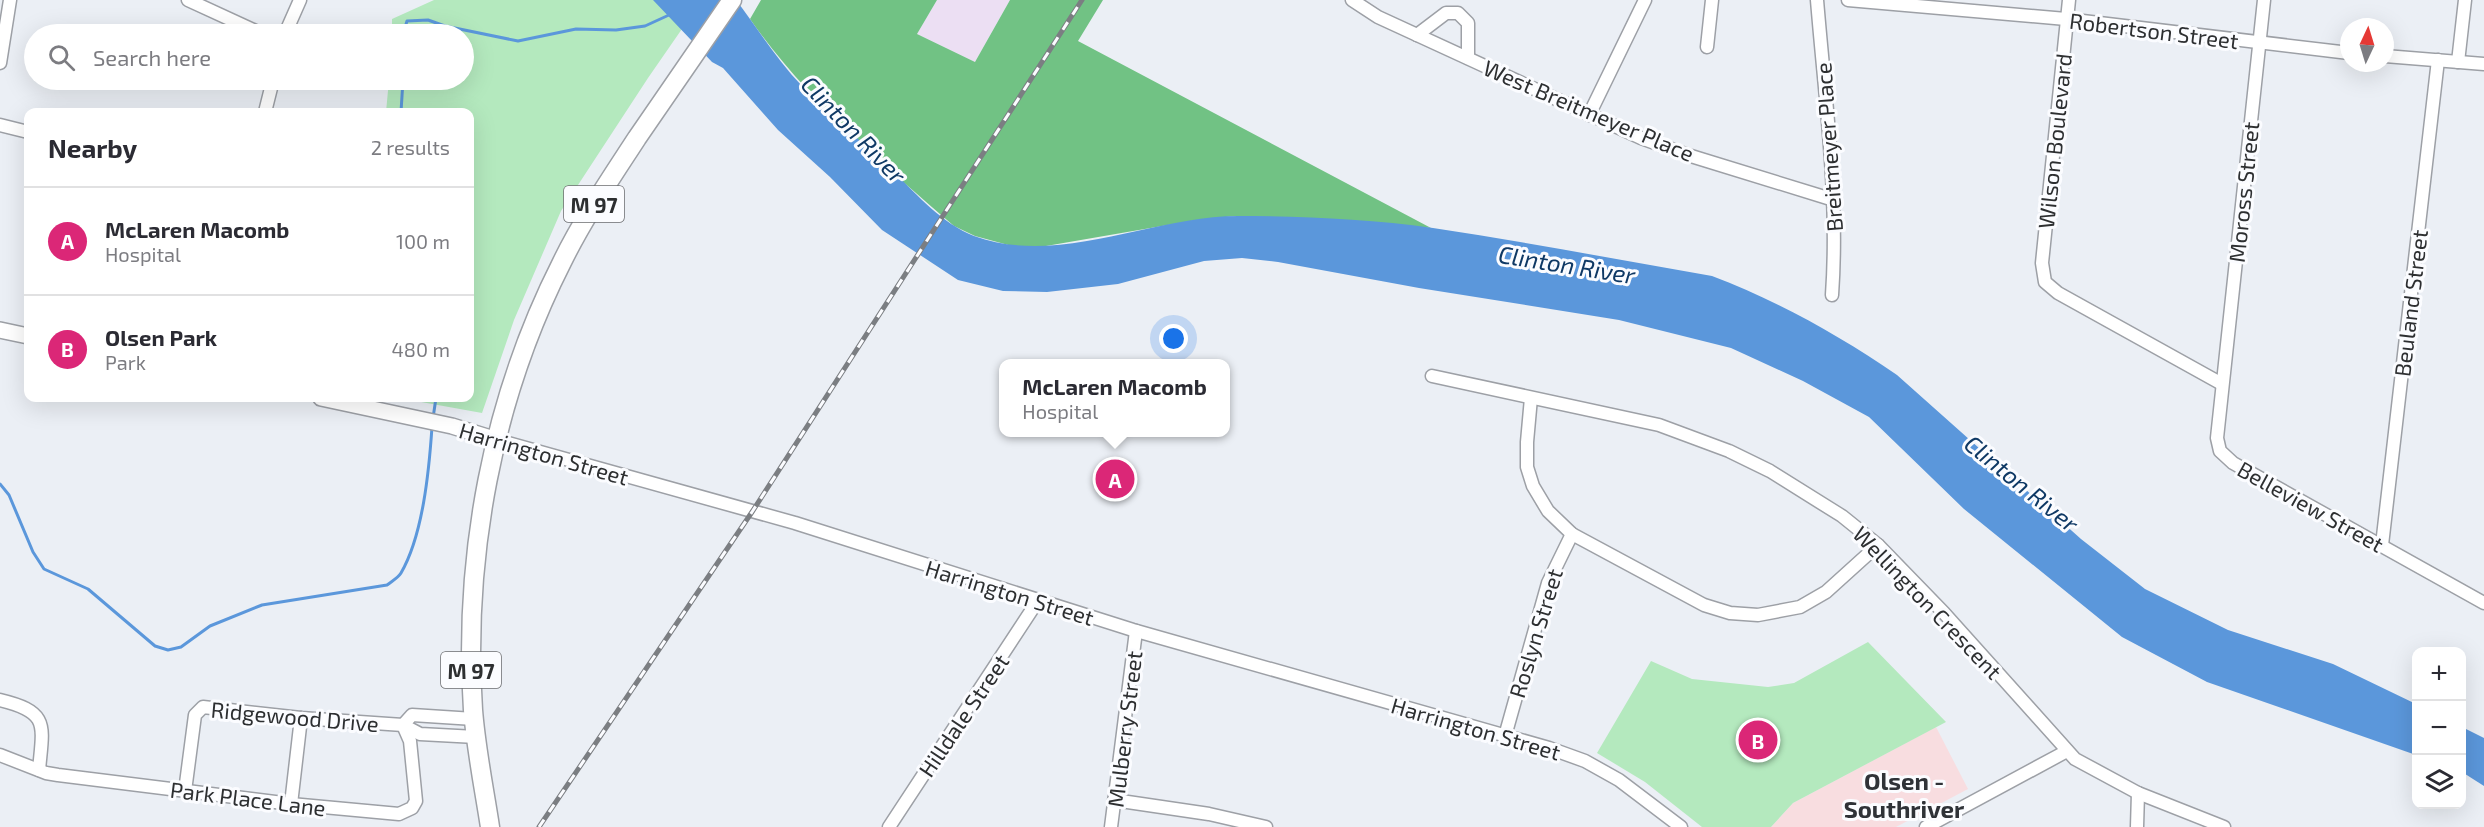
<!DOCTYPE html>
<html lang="en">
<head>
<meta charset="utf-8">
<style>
	:root { --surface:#fff; --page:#f2f2f3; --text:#2b2b33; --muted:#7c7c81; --line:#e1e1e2; --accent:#db2777 }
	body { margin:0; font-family:"Exo 2",sans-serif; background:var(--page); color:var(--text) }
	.controls { position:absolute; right:18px; bottom:18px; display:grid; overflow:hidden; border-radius:12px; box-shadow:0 6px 24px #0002 }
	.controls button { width:54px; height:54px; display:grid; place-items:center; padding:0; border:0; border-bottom:2px solid var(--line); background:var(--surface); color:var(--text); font:30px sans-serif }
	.compass { position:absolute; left:2340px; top:18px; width:54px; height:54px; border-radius:50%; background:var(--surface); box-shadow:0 6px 24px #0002; rotate:4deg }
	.you { position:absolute; left:1174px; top:339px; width:21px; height:21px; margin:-15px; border:4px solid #fff; border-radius:50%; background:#1a73e8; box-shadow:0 0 0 9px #1a73e833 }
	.badge { display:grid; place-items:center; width:39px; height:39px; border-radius:50%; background:var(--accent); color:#fff; font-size:20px; font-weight:700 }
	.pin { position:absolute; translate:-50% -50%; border:3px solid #fff; box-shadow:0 2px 6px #0006 }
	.popup { position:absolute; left:999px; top:359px; width:231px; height:78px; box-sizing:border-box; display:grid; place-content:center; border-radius:12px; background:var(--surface); filter:drop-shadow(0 2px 4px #0005); font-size:20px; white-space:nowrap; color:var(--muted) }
	.popup b { font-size:22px; color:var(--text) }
	.popup::after { content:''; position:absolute; left:50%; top:100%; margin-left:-12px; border:12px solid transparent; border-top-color:var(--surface) }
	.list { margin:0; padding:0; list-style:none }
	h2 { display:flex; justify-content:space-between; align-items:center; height:78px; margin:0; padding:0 24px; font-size:26px }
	h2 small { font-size:20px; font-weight:400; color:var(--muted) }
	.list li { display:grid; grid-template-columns:39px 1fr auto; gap:18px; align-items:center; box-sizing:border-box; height:108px; padding:0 24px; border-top:2px solid var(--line) }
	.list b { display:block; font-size:22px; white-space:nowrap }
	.list p { margin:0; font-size:20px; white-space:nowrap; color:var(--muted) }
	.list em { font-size:20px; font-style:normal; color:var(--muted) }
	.icon { flex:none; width:33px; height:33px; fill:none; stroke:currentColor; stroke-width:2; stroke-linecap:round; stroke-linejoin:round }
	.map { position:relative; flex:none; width:2484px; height:827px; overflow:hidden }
	.search { position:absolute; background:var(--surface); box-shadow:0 6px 24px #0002; left:24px; top:24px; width:450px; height:66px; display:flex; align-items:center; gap:15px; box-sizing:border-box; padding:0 21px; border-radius:33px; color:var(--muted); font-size:22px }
	.panel { position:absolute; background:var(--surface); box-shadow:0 6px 24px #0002; left:24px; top:108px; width:450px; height:294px; border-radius:12px }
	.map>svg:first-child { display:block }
	.industrial { fill:#ecdff3 }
	.education { fill:#f8dde0 }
	.green { fill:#b4e9be }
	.forest { fill:#71c284 }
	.water { fill:#5b97db }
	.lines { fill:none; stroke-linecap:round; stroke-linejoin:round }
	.stream { stroke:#5b97db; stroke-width:3 }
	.minor-casing { stroke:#9da0a6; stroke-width:15 }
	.tertiary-casing { stroke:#9da0a6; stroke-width:18 }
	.primary-casing { stroke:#9da0a6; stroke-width:21 }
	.minor { stroke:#fff; stroke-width:12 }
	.tertiary { stroke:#fff; stroke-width:15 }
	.primary { stroke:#fff; stroke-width:18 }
	.rail-casing { stroke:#7b7e82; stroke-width:5 }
	.rail { stroke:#fbfcff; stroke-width:3; stroke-dasharray:9; stroke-linecap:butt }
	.labels { text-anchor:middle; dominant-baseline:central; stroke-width:6; stroke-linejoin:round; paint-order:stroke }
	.shield { fill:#fbfcff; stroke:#6b6c6f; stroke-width:1.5 }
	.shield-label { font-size:21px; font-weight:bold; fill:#2d2f31 }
	.street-label { font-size:22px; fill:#2d2f31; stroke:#fbfcff }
	.water-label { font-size:24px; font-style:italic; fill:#0f3965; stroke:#fbfcff }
	.neighbourhood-label { font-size:24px; font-weight:bold; fill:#2f3237; stroke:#fbfcff }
</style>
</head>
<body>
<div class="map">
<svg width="2484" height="827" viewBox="0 0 2484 827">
	<rect width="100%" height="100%" fill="#ebeff5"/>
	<polygon class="industrial" points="937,0 1010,0 975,62 917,34"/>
	<polygon class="education" points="1936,727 1968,789 1896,827 1771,827 1793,803"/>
	<g class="green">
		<polygon points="434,0 702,0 648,78 561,211 514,320 482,413 399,398 470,398 470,112 386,112 389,80 464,80 464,34 392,34 392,19"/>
		<polygon points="1868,642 1946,722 1793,803 1771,827 1702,827 1645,782 1597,753 1651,661 1692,679 1768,687 1794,683"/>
	</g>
	<path class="forest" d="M761 0H937L917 34 975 62 1010 0H1103L1078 41 1431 228 1343 220 1235 216 1197 220 1046 246H1012L975 236 954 226C881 163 806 99 750 19Z"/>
	<g class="water">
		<path d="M653 0H736C758 29 777 60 802 86 831 116 864 143 894 172 917 195 943 224 974 236 1059 267 1152 216 1238 216 1302 216 1369 219 1433 228 1527 242 1619 260 1712 276 1778 301 1839 335 1897 375L2081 539 2145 589 2228 630 2333 664 2416 704V755L2207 682 2122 637 1964 509 1869 417 1803 381 1731 348 1619 320 1419 288 1278 262 1242 258 1204 261 1118 284 1047 292 1003 291 958 280 882 230 830 177 778 130 723 68 712 62Z"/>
		<polygon points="2462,727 2484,738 2484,786 2462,772"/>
	</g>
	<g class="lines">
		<g class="stream">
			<polyline points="403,34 407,21 428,20 445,26 518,41 576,29 616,30 645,26 669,15"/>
			<polyline points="401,112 403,80"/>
			<polyline points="433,418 436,398"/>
			<path d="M0 484 9 495 33 552 44 569 88 589 155 646 168 650 181 647 210 626 262 605 387 585C392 581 398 578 401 573 423 535 429 471 432 427"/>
		</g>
		<defs>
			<g id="minor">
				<polyline points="188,0 262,34"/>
				<polyline points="1352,0 1378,17 1641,138 1691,156 1834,200"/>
				<path d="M1817 0C1825 98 1839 197 1832 295"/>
				<polyline points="1848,0 2066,19 2349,53"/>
				<polyline points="2069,0 2042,263 2045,282 2058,293 2222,384"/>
				<polyline points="2264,0 2217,438 2220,451 2233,463 2484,603"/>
				<polyline points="285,34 300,0"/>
				<polyline points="1417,35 1446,13 1458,13 1468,23 1468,58"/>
				<polyline points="1707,47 1712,0"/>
				<polyline points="2385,56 2484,64"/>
				<polyline points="2458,62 2465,0"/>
				<polyline points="0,63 10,0"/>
				<polyline points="265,112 273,80"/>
				<polyline points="1589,115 1645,0"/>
				<polyline points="0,125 28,132"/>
				<polyline points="1432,376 1659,425 1729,451 1770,471 1842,516 1878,545 1944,613 2075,759 2138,793 2224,827"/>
				<polyline points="1531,398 1527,442 1527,467 1533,486 1548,511 1572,534 1704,605 1730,613 1758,615 1800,607 1826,592 1878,545"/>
				<polyline points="497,440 795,523 1133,630 1549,748 1585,761 1619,780 1681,827"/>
				<polyline points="2382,545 2438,60"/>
				<path d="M0 700C50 712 43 725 39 770"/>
				<polyline points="403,725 412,715 474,719"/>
				<polyline points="1505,736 1548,583 1572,534"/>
				<polyline points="0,755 46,773 58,775 291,804 399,814 412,808 416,801 410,741 403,725"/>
				<polyline points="185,791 195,715 203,707 301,718 403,725 420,734 476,737"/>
				<polyline points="1114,800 1209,814 1266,827"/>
				<polyline points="291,804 301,718"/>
				<polyline points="889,827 1037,602"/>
				<polyline points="1111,827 1136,631"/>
				<polyline points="1926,827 2067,751"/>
				<polyline points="2137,827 2138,793"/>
			</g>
			<g id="tertiary">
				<polyline points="0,330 28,336"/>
				<polyline points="321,398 452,426 497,440"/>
			</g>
			<path id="primary" d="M490 827C484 788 476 749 473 710 463 557 492 400 562 262 583 219 611 178 637 138 669 92 700 46 732 0"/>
		</defs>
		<use href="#minor" class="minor-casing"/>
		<use href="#tertiary" class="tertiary-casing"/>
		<use href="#primary" class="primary-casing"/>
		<use href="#minor" class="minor"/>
		<use href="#tertiary" class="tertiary"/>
		<use href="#primary" class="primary"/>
		<defs>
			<polyline id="rail" points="539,827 752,512 1082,0"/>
		</defs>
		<use href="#rail" class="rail-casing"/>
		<use href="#rail" class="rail"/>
	</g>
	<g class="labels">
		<g class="shield">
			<rect x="564" y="186" width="60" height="36" rx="4.5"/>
			<rect x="441" y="652" width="60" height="36" rx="4.5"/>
		</g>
		<g class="shield-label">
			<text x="594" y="204">M 97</text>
			<text x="471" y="670">M 97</text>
		</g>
		<g class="street-label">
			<text transform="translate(2154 30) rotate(7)">Robertson Street</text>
			<text transform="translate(1589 110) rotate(23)">West Breitmeyer Place</text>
			<text transform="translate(2054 141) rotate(-84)">Wilson Boulevard</text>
			<text transform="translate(1828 147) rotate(-94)">Breitmeyer Place</text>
			<text transform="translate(2243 192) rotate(-84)">Moross Street</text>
			<text transform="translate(2410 303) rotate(-83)">Beuland Street</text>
			<text transform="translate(544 453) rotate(16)">Harrington Street</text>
			<text transform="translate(2311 506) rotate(29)">Belleview Street</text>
			<text transform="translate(1010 592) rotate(17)">Harrington Street</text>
			<text transform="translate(1928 602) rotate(46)">Wellington Crescent</text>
			<text transform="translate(1535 633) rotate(-73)">Roslyn Street</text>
			<text transform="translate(963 715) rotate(-56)">Hilldale Street</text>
			<text transform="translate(295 716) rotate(5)">Ridgewood Drive</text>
			<text transform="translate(1476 728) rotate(16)">Harrington Street</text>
			<text transform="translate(1124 729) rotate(-83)">Mulberry Street</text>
			<text transform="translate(248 798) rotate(7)">Park Place Lane</text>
		</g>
		<g class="water-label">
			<text transform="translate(854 129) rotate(46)">Clinton River</text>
			<text transform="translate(1567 264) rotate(9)">Clinton River</text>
			<text transform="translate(2022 483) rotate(39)">Clinton River</text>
		</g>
		<g class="neighbourhood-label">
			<text x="1904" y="780">Olsen -<tspan x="1904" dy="28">Southriver</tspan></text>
		</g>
	</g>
</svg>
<div class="controls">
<button>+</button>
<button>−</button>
<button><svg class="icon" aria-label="layers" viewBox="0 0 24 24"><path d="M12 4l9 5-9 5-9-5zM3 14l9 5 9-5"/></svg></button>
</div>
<svg class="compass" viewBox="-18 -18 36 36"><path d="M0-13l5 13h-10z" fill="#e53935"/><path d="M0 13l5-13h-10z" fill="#7c7c81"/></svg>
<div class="you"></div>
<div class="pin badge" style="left:1115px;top:479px">A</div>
<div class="popup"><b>McLaren Macomb</b>Hospital</div>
<div class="pin badge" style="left:1758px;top:740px">B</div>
<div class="search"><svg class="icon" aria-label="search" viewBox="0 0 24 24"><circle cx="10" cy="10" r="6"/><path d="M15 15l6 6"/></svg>Search here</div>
<section class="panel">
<h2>Nearby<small>2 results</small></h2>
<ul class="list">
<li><span class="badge">A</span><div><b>McLaren Macomb</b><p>Hospital</p></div><em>100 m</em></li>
<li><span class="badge">B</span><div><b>Olsen Park</b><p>Park</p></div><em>480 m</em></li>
</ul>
</section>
</div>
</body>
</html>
